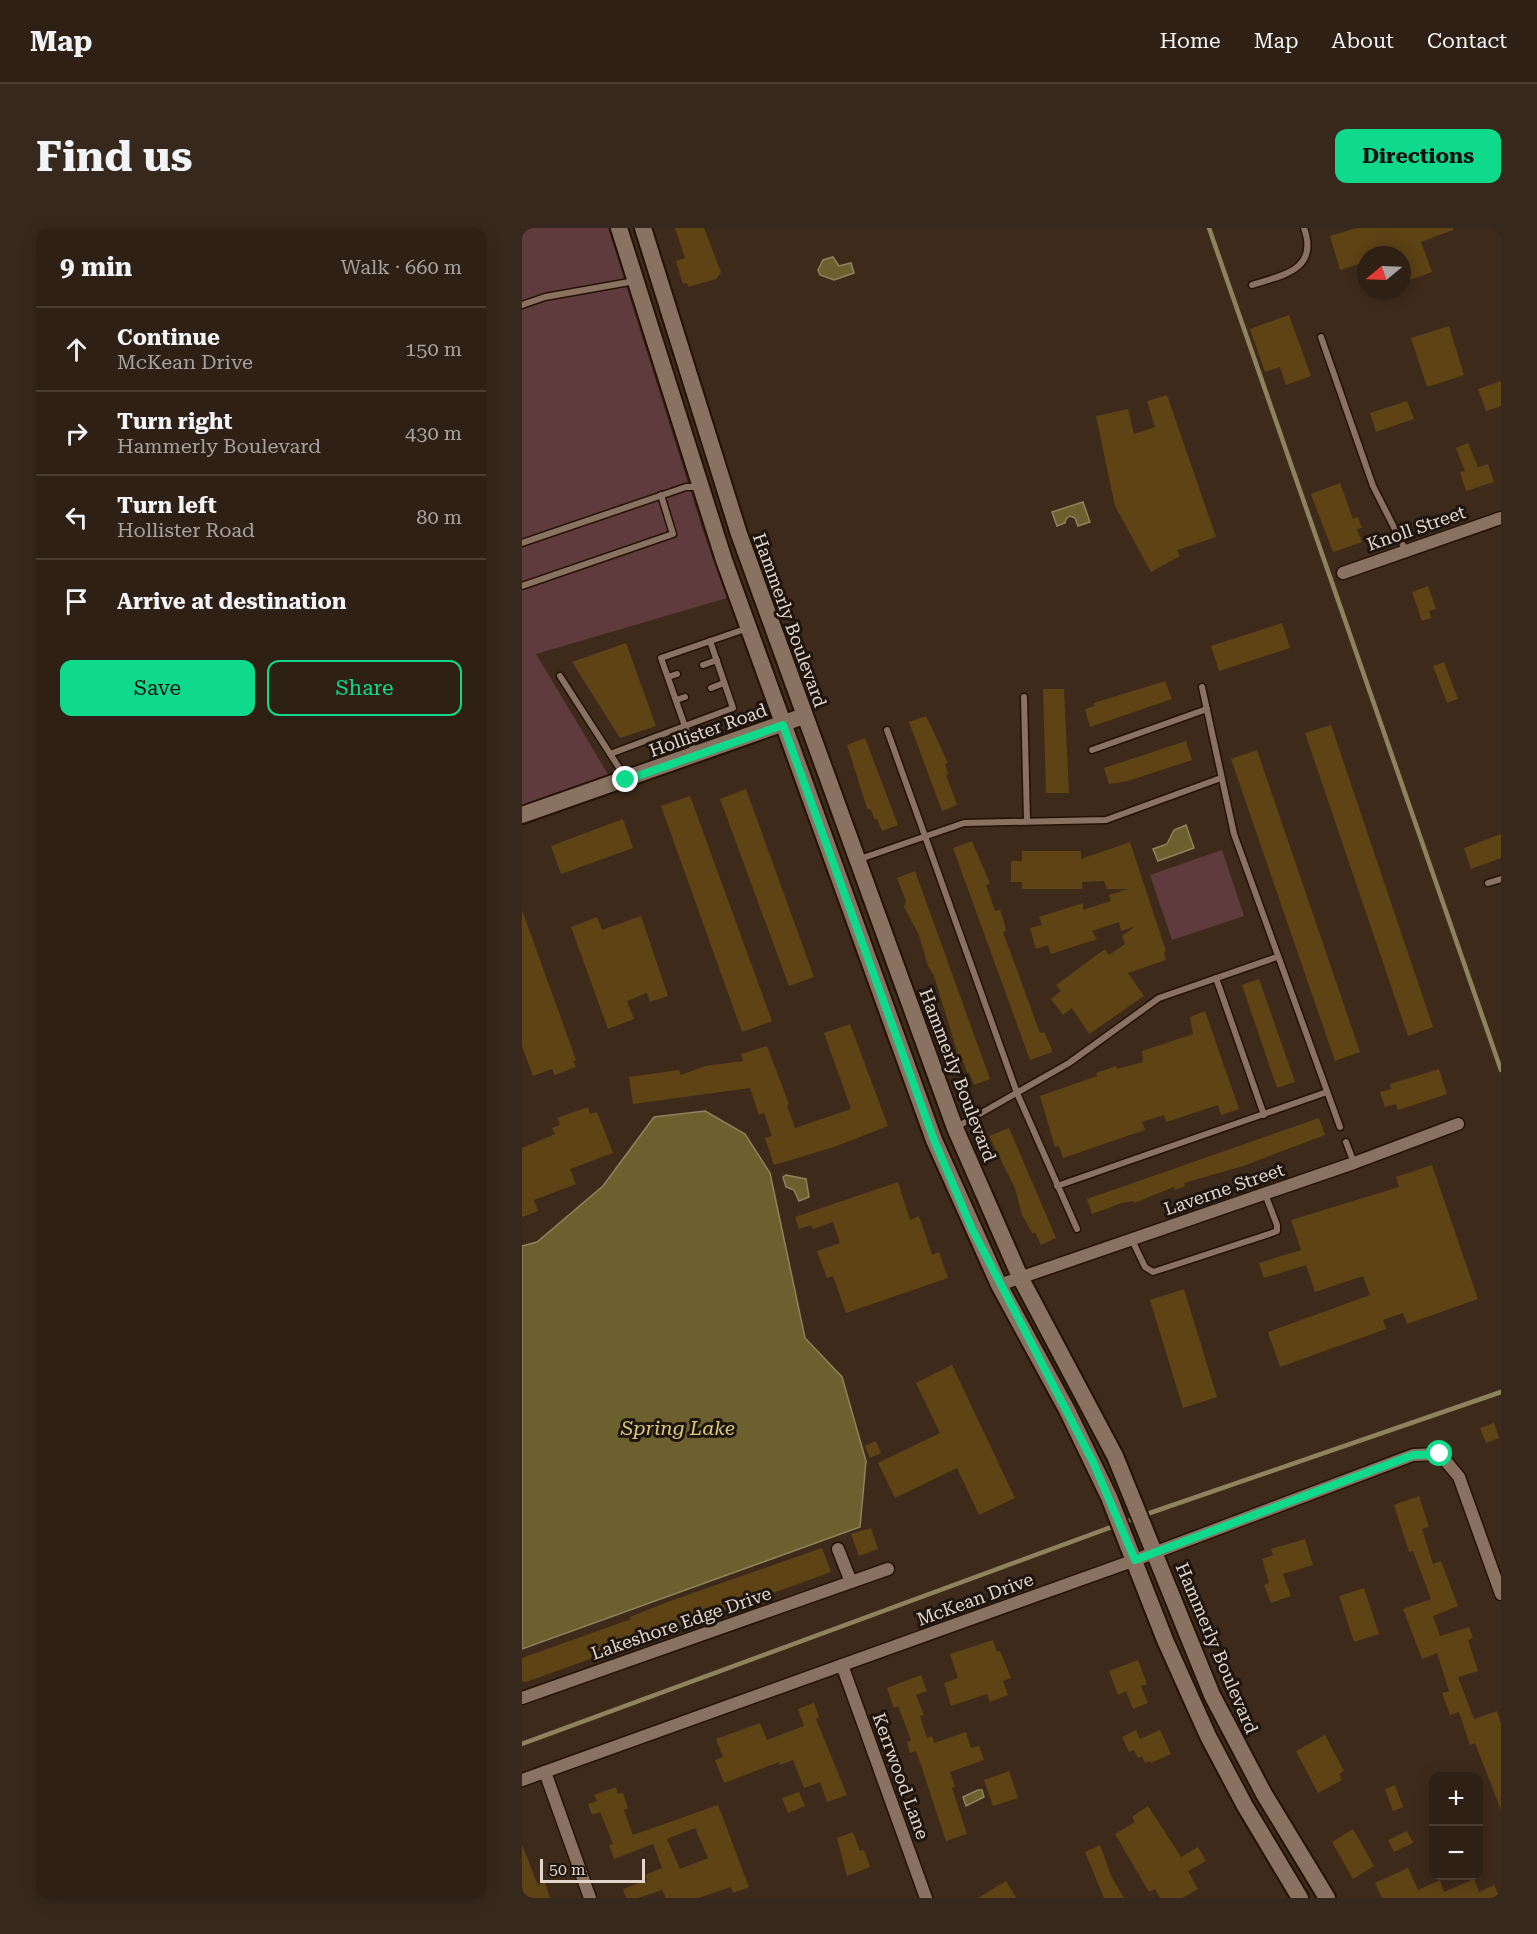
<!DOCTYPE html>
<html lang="en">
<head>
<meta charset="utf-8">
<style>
	:root { --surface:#2e2014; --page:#36281d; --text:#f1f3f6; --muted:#a7a3a0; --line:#493e34; --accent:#0fd98a }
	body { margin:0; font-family:"Roboto Serif",serif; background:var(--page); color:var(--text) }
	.controls { position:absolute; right:18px; bottom:18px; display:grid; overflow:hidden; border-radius:12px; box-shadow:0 3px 15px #0003 }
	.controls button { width:54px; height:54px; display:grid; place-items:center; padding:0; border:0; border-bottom:2px solid var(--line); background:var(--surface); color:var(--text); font:30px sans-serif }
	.compass { position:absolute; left:835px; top:18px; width:54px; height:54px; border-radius:50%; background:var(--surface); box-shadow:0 3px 15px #0003; rotate:251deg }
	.scale { position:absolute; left:18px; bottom:15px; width:105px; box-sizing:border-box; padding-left:6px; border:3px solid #e3d5cc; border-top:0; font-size:16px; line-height:21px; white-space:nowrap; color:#e3d5cc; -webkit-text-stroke:4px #1e150e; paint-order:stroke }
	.stop { position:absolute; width:18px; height:18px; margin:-14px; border:4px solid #0fd98a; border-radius:50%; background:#fff }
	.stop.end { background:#0fd98a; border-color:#fff; box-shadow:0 2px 6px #0008 }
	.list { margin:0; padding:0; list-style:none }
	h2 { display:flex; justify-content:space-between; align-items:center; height:78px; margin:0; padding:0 24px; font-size:26px }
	h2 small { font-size:20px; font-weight:400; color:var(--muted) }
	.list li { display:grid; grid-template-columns:39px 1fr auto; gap:18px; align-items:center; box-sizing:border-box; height:84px; padding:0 24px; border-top:2px solid var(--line) }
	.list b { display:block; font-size:22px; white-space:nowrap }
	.list p { margin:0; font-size:20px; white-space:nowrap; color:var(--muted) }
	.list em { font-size:20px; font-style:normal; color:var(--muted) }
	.actions { display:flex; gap:12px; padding:18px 24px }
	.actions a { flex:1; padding:14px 0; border:2px solid var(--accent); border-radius:12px; text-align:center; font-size:21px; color:var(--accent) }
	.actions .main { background:var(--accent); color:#111 }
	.icon { flex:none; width:33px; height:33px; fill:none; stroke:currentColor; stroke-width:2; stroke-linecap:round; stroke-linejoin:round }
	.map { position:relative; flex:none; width:979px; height:1670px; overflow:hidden; border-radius:12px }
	header { display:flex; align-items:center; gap:36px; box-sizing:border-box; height:84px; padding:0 30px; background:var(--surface); border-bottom:2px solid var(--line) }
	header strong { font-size:28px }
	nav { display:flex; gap:33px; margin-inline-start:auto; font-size:21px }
	.intro { display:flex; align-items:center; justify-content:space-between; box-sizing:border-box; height:144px; padding:0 36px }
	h1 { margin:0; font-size:42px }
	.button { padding:15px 27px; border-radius:12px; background:var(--accent); color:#111; font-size:21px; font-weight:700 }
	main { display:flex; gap:36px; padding:0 36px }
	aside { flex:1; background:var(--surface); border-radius:12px; box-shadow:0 3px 15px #0003 }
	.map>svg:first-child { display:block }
	.green { fill:#603b3d }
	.water { fill:#6b602e; stroke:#8f835d; stroke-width:1.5 }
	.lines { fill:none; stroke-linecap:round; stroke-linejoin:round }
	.stream { stroke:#8f835d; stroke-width:4.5 }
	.building { fill:#5e4315; fill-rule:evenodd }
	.service-casing { stroke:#241204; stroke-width:9 }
	.minor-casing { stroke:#241204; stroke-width:15 }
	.tertiary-casing { stroke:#241204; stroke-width:20 }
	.secondary-casing { stroke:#241204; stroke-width:20 }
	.service { stroke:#897261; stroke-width:6 }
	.minor { stroke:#897261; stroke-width:12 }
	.tertiary { stroke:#897261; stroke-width:16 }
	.secondary { stroke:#897261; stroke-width:16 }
	.route { stroke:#0fd98a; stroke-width:8 }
	.labels { text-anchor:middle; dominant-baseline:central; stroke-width:6; stroke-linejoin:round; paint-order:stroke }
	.street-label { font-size:18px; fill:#e3d5cc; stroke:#1e150e }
	.water-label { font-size:20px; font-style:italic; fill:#dccb7d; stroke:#1e150e }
</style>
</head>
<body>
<header>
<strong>Map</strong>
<nav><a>Home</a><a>Map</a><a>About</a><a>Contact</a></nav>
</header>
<div class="intro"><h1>Find us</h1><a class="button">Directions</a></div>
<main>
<aside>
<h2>9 min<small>Walk · 660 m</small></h2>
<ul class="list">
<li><svg class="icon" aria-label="ahead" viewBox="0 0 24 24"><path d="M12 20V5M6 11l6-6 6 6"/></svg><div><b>Continue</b><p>McKean Drive</p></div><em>150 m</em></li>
<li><svg class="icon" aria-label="right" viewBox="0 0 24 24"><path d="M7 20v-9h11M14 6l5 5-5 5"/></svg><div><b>Turn right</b><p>Hammerly Boulevard</p></div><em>430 m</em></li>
<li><svg class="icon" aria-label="left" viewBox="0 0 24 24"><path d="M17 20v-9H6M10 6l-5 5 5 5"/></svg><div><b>Turn left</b><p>Hollister Road</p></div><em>80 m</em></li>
<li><svg class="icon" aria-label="arrive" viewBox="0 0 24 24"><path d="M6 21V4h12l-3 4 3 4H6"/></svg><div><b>Arrive at destination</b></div></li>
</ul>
<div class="actions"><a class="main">Save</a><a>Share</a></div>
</aside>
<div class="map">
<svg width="979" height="1670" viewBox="0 0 979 1670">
	<rect width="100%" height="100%" fill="#3e2a1b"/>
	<g class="green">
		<polygon points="0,0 86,0 181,303 205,370 14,426 87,548 0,578"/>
		<polygon points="700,622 722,688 650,712 628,647"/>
	</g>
	<g class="water">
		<polygon points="311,29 317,38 329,35 332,45 312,52 298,47 296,42 301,32"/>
		<polygon points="561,274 568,294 556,298 553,290 548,288 544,291 543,295 535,298 530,284"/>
		<polygon points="664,597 672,620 636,633 631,621 645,616 652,602"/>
		<polygon points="183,883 223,906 248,945 283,1110 320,1149 344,1233 338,1299 0,1421 0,1018 15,1014 81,958 132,889"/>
		<polygon points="264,947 284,951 287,969 277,973 272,962 264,959 261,949"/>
		<polygon points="456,1562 460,1562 462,1569 444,1578 441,1569"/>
	</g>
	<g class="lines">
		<g class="stream">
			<polyline points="687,0 979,842"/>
			<polyline points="622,1287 979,1164"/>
			<polyline points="0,1516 614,1290"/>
		</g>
	</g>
	<g class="building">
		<polygon points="153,0 182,0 199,44 194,51 166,59 165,55 161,56 154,33 163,30"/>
		<polygon points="835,0 931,0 931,2 899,14 910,44 882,54 880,27 844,27 844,34 818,42 808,8"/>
		<polygon points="767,87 789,148 764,157 758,139 743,144 728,101"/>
		<polygon points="927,98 942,147 905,159 889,110"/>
		<polygon points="979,153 979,178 964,183 956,161"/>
		<polygon points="645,167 694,309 655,322 658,328 629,344 593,278 574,188 606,181 612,206 633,199 625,173"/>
		<polygon points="885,173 892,191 854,204 848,185"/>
		<polygon points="946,215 956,239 966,236 972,254 944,263 938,244 943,243 934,220"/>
		<polygon points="818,255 831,291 836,289 840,300 835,301 840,314 811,324 789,266"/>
		<polygon points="906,358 914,381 907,383 909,390 900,393 890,364"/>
		<polygon points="760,395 768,420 697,443 689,418"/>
		<polygon points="104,415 134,498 98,510 50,434"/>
		<polygon points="922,434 936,471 925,475 911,438"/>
		<polygon points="643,453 650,471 568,499 563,481 573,478 572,475"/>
		<polygon points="521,461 542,461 547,565 524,565"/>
		<polygon points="404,488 426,535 423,536 426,546 424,547 435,577 420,583 387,494"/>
		<polygon points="809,497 911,799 886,808 783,505"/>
		<polygon points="343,510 376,597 360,603 355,591 353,592 349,582 345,580 325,517"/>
		<polygon points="664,513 670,532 606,553 587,556 582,540"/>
		<polygon points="735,522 838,824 813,833 709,531"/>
		<polygon points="224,561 292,749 267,758 198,571"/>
		<polygon points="168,568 250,793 220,804 139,578"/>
		<polygon points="101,591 111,620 39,646 29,618"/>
		<polygon points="979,606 979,630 949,641 942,620"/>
		<polygon points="450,613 468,656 464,657 473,683 478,682 482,694 484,703 481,704 518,805 522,804 529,819 530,824 508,832 431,620"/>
		<polygon points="608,614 644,723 642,724 644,732 606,745 622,768 567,806 550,780 541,787 529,771 539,763 534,757 583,721 587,727 603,716 600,708 612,699 599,703 597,694 570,703 575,711 529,726 526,717 514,721 508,700 520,697 517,689 561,675 561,682 589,673 587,667 606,661 585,661 582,653 560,654 560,661 500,661 500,654 489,654 489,633 500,633 500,623 559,623 559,631"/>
		<polygon points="393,643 468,851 452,857 447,844 445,845 442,835 438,833 412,748 406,738 397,707 382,679 384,673 375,650"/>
		<polygon points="0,682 54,832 51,833 54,839 33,847 30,841 11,848 0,818"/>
		<polygon points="119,688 146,768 128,774 125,765 105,773 112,791 86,801 49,699 75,689 80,702"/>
		<polygon points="737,751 773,854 755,860 720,757"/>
		<polygon points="683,783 717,881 699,887 696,877 644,894 642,887 620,894 623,902 541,930 537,918 533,919 518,868 575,848 574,845 594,838 595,841 621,834 620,823 671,806 668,789"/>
		<polygon points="328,796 366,898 312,919 252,937 243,910 250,908 242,885 237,887 228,860 111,876 107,849 157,842 159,847 183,838 221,833 219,826 245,818 267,876 265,877 273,900 329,881 302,805"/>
		<polygon points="917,841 925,866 876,882 874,876 863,879 858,864 869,861 868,856"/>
		<polygon points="66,879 68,886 75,884 91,925 48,941 54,956 12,972 16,983 0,989 0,920 33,906 30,900 38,897 35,890"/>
		<polygon points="797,890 803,907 721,938 662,955 663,958 653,962 652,959 612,975 611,973 600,975 570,986 565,971"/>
		<polygon points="487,900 534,1010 519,1017 513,1004 511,1006 500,987 493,960 467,908"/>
		<polygon points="910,937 956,1071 885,1096 881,1085 861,1092 864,1101 758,1139 746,1104 848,1067 841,1048 793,1064 784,1037 742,1050 737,1035 779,1022 769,992 877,959 874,949"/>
		<polygon points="376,954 388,992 397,988 410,1027 417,1024 426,1050 324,1085 311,1048 305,1050 295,1023 318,1015 311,994 291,1001 289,997 277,1001 273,989"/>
		<polygon points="662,1061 695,1169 661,1180 628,1072"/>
		<polygon points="430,1137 493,1270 457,1287 435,1240 373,1270 356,1235 418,1205 394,1155"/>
		<polygon points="972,1195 977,1210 964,1215 958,1200"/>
		<polygon points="354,1213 359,1225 348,1230 343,1218"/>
		<polygon points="897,1268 907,1299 900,1301 911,1336 919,1333 936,1378 911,1388 918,1408 947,1399 951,1410 946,1412 956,1443 936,1449 952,1491 975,1483 979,1495 979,1582 953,1515 948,1517 937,1484 928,1487 920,1465 927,1463 915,1425 900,1431 881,1381 909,1371 891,1323 887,1324 872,1277"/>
		<polygon points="349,1300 356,1321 337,1328 329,1306"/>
		<polygon points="783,1311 791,1337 761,1346 769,1368 749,1375 742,1357 747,1355 740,1331 751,1327 749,1321"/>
		<polygon points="300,1320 309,1344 4,1454 0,1453 0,1430 109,1391 108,1389 148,1373"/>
		<polygon points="842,1360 857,1406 832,1414 817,1368"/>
		<polygon points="471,1412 475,1424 478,1423 489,1450 481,1453 486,1467 468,1474 465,1466 429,1478 422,1455 436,1450 428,1426"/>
		<polygon points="616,1432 625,1456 619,1458 626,1475 611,1481 604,1463 596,1467 587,1443"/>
		<polygon points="399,1447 405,1463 394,1467 402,1487 398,1488 405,1510 410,1508 412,1515 444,1504 449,1520 457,1518 462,1532 428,1544 433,1559 430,1560 445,1606 424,1613 397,1531 394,1523 388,1525 385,1514 389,1512 376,1478 372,1480 365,1460"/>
		<polygon points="292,1475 297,1489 294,1491 325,1567 305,1574 298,1554 282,1560 271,1532 258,1537 257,1534 202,1555 193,1532 201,1529 194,1511 238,1495 245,1512 282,1498 276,1481"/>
		<polygon points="614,1502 618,1511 638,1502 649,1526 629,1535 628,1533 623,1535 620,1528 616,1530 612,1522 607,1524 600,1509"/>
		<polygon points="803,1507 822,1543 817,1546 820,1552 796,1565 774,1523"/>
		<polygon points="487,1543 496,1570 471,1578 462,1552"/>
		<polygon points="873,1557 881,1579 871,1583 863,1561"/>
		<path d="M94 1559 96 1566 101 1565 106 1580 102 1582 111 1607 196 1577 227 1659 211 1665 209 1659 176 1670H144L140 1662 116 1670H104L101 1661 125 1652 123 1647 140 1640 131 1616 92 1631 87 1617 91 1616 78 1584 70 1587 66 1576 75 1573 72 1567ZM173 1600 186 1630 158 1641 145 1611Z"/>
		<polygon points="277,1564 283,1578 266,1585 260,1570"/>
		<polygon points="626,1578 659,1629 676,1619 684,1633 666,1643 676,1661 660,1670 638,1670 633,1661 627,1664 593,1606 613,1594 610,1589"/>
		<polygon points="831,1601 852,1638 831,1651 810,1614"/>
		<polygon points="885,1603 891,1615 872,1624 866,1612"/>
		<polygon points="331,1604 338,1623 342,1622 348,1639 325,1648 315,1610"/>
		<polygon points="0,1617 16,1657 23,1654 28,1670 0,1670"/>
		<polygon points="578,1617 590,1650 602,1670 582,1670 563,1624"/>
		<polygon points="886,1640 896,1662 918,1652 922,1664 952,1651 957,1664 972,1657 978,1670 860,1670 853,1655"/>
		<polygon points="484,1653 494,1670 456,1670"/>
	</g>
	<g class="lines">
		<defs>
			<g id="service">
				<path d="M730 57C761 47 797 42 782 0"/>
				<polyline points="0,77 23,69 113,53"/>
				<polyline points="799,109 851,258 884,323"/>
				<polyline points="0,315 164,259 177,259"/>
				<polyline points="0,358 151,306 139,267"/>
				<polyline points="181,437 195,432"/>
				<polyline points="38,448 103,549"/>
				<polyline points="146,449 155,446"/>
				<polyline points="680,459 712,606 818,899"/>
				<polyline points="189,460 202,455"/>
				<polyline points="502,469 505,592"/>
				<polyline points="154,472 163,469"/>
				<polyline points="365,502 495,865 555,1001"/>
				<polyline points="570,522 685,481"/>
				<polyline points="172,524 139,430 226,400"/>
				<polyline points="88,526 211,480 188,413"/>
				<polyline points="338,631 442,595 584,592 699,550"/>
				<polyline points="966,655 979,651"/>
				<polyline points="694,750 742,887"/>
				<polyline points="433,900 547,835 637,770 755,729"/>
				<polyline points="824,914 832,935"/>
				<polyline points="535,958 805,864"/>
				<polyline points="610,1012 623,1039 631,1044 750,1005 755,1003 755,997 743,966"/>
			</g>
			<g id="minor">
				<polyline points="821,345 979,290"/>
				<polyline points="477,1057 832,935 936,896"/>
				<polyline points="316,1321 329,1354"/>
				<polyline points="320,1437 404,1670"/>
				<polyline points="0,1470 366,1341"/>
				<polyline points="23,1544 68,1670"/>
				<polyline points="0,1552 613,1332 891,1227 918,1226 937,1249 979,1366"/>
			</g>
			<polyline id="tertiary" points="0,587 282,488"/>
			<g id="secondary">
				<polyline points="97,0 202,332 412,912 477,1057 545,1182 587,1269 643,1412 686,1508 723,1578 778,1670"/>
				<polyline points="121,0 217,306 433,900 498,1049 593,1228 690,1467 742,1566 805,1670"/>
			</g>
		</defs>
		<use href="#service" class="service-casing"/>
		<use href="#minor" class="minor-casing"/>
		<use href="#tertiary" class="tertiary-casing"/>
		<use href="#secondary" class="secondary-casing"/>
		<use href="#service" class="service"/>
		<use href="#minor" class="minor"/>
		<use href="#tertiary" class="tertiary"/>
		<use href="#secondary" class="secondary"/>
	</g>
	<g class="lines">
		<polyline class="route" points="104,552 261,497 412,912 450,1001 571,1234 613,1332 891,1227 918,1226"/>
	</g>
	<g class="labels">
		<g class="street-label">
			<text transform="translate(894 300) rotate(-19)">Knoll Street</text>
			<text transform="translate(268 392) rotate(70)">Hammerly Boulevard</text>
			<text transform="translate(186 502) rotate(-20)">Hollister Road</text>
			<text transform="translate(436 847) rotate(69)">Hammerly Boulevard</text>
			<text transform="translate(702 961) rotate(-19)">Laverne Street</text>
			<text transform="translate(453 1371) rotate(-20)">McKean Drive</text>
			<text transform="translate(159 1395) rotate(-19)">Lakeshore Edge Drive</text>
			<text transform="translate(695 1420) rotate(67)">Hammerly Boulevard</text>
			<text transform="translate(379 1548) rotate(70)">Kerrwood Lane</text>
		</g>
		<g class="water-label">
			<text x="156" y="1200">Spring Lake</text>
		</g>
	</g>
</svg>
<div class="controls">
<button>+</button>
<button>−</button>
</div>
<svg class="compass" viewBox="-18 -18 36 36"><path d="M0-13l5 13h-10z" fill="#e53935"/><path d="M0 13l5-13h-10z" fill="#a7a3a0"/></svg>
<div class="scale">50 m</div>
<div class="stop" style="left:918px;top:1226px"></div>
<div class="stop end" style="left:104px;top:552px"></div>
</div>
</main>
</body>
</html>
